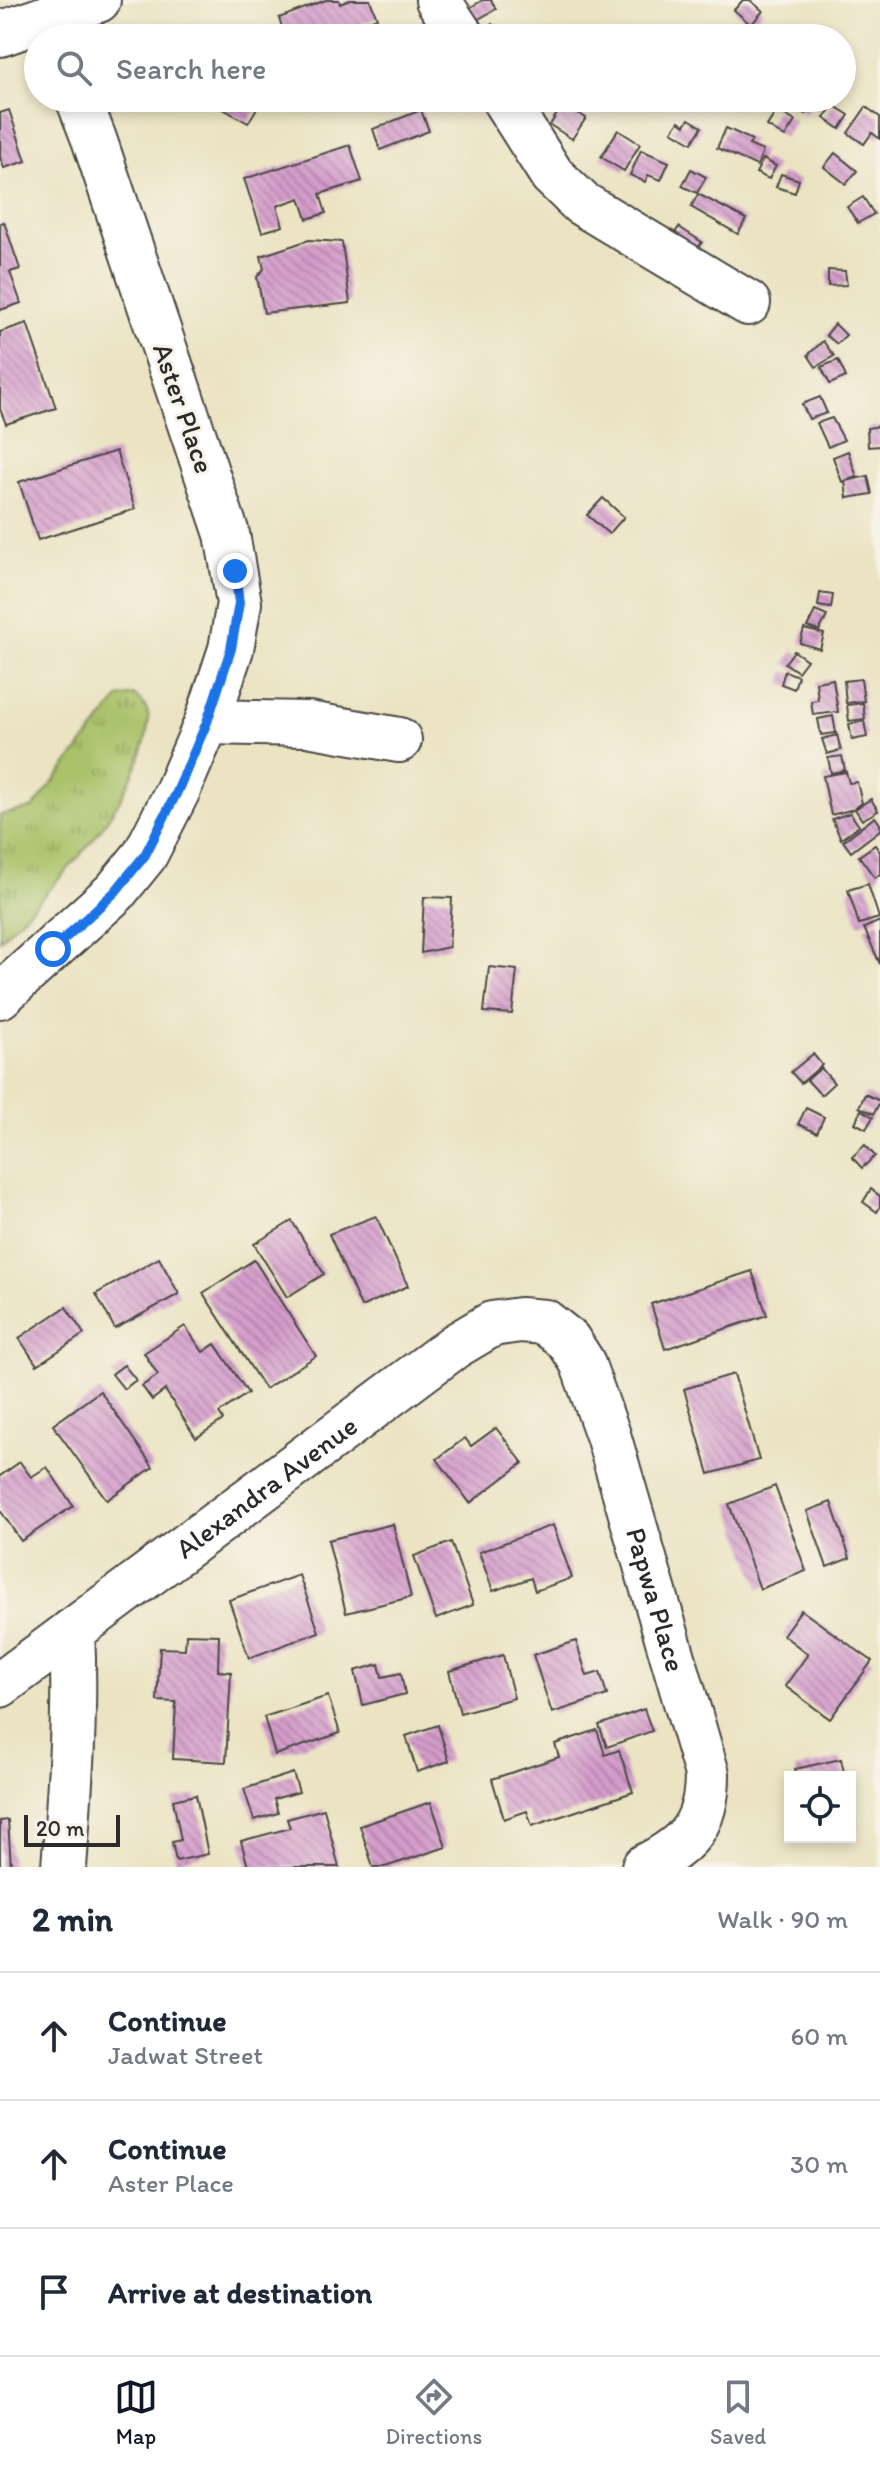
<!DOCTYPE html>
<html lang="en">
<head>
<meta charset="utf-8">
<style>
	:root { --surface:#fff; --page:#f2f2f3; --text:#1f2937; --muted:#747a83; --line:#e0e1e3; --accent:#111827 }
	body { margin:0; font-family:Itim,sans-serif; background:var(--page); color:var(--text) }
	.controls { position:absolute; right:24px; bottom:24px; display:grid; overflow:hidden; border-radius:0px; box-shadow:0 4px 12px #0003 }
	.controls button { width:72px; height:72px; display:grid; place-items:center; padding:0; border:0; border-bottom:2px solid var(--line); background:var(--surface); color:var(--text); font:40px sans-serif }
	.scale { position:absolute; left:24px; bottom:20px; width:96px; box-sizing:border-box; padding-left:8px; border:4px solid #2b2b2b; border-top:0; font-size:22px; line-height:28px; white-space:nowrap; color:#2b2b2b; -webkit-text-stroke:6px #f7f3e8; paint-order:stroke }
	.stop { position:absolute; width:24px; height:24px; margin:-18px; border:6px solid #1a73e8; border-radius:50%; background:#fff }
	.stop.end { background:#1a73e8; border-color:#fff; box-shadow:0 2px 8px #0008 }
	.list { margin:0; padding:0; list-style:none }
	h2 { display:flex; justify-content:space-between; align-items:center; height:104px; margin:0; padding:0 32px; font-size:34px }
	h2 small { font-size:26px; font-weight:400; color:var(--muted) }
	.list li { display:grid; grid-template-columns:52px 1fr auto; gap:24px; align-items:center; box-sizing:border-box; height:128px; padding:0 32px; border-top:2px solid var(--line) }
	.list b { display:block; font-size:30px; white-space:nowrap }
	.list p { margin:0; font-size:26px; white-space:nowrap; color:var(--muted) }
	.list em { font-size:26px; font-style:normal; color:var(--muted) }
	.icon { flex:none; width:44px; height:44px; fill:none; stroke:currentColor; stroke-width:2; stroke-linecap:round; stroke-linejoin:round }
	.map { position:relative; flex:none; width:880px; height:1867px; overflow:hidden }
	.search { position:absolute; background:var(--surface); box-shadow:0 4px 12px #0003; left:24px; right:24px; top:24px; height:88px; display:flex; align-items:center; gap:20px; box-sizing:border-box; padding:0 28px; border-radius:44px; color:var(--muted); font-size:30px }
	.sheet { height:488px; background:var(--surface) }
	nav { display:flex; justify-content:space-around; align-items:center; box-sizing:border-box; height:112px; border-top:2px solid var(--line); background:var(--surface); font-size:22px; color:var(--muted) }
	nav a { display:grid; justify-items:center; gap:4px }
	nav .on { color:var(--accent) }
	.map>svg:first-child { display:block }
	.grass { fill:url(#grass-tufts); stroke:#6a7649; stroke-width:2 }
	.building { fill:url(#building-back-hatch) }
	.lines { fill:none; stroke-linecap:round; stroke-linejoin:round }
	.minor-casing { stroke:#484742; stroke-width:48 }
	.minor { stroke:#fff; stroke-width:44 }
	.route { stroke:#1a73e8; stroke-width:10 }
	.labels { text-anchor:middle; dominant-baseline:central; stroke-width:6; stroke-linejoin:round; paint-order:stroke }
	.street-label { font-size:28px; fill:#2b2b2b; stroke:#f7f3e8 }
</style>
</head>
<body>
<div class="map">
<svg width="880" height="1867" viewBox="0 0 880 1867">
	<defs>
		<pattern id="grass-tufts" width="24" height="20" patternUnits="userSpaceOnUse" patternTransform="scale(2)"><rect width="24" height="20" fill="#a9c167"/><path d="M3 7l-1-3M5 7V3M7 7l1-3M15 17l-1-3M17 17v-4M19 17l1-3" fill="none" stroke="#8a9d55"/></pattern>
		<pattern id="building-back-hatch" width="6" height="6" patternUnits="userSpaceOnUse" patternTransform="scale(2)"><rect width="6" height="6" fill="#d49ccb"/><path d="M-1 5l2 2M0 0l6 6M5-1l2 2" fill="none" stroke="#ac7fa5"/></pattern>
	</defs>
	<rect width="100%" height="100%" fill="#f7f3e8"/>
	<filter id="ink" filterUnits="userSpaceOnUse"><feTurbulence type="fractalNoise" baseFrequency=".0125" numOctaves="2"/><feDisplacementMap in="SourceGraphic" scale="16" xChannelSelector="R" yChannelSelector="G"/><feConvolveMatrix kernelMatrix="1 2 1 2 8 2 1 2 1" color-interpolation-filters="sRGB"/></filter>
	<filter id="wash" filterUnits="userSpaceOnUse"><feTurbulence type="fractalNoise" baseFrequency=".006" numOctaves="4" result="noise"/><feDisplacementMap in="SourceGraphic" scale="32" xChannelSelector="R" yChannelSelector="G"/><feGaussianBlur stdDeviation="1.8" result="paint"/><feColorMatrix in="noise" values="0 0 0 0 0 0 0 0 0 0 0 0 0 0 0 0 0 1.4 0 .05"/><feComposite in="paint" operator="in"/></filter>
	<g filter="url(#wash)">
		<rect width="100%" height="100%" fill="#ebe3c2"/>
		<path class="grass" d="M133 695C155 707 149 727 143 748 118 827 56 882 0 940V815L33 808 119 698Z"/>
		<g id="blocks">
			<g class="building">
				<polygon points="326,0 339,0 340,4 350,0 370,0 377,18 361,24 366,38 286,38 279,18"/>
				<polygon points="483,0 491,0 496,9 468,25 461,13"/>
				<polygon points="743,0 750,0 763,11 751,25 734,10"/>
				<polygon points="492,24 502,36 498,38 473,38"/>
				<polygon points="204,98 263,98 248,123"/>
				<polygon points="780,98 807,98 813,102 805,114"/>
				<polygon points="563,104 586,118 572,139 550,125"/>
				<polygon points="833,105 849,115 840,129 824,118"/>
				<polygon points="866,107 880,117 880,139 872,133 864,144 848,133"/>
				<polygon points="9,110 26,161 4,168 0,157 0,113"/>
				<polygon points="421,110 429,131 380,150 373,129"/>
				<polygon points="777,110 795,121 785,137 767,126"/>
				<polygon points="689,119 702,127 692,143 672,131 679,121 685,125"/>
				<polygon points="726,128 752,140 749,145 763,151 757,166 717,148"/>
				<polygon points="618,130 640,144 624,171 601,157"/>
				<polygon points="350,145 362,181 320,194 326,213 307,219 300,198 277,206 283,226 262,232 244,179"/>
				<polygon points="641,150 669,162 661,180 648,175 645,182 630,175"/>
				<polygon points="835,153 857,171 846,184 824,167"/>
				<polygon points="763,159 776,166 769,179 756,173"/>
				<polygon points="691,169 706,177 697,193 682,186"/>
				<polygon points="781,174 799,180 795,193 776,187"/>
				<polygon points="698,194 746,219 738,234 691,207"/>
				<polygon points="863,197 874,214 858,223 847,207"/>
				<polygon points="4,222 20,269 10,272 21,303 0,310 0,223"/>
				<polygon points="679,227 702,242 689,263 665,248"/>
				<polygon points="309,240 342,242 350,303 264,313 257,277 264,269 261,256"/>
				<polygon points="828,270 845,271 847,285 828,286"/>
				<polygon points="27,323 56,408 6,424 0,409 0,332"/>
				<polygon points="835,324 846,335 837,344 826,335"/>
				<polygon points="823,341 834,356 816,367 808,355"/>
				<polygon points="838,360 846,377 830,384 821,367"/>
				<polygon points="820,397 827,413 809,419 802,404"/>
				<polygon points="832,418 844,440 828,447 817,423"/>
				<polygon points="880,426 880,446 868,447 867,428"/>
				<polygon points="116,451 135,509 38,540 19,482"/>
				<polygon points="848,451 857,477 842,482 833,457"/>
				<polygon points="868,476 872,494 847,498 845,481"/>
				<polygon points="603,498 624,517 609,534 587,515"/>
				<polygon points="820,593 833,595 831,608 818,606"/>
				<polygon points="815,611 827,616 819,631 807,627"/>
				<polygon points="804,629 824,634 820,649 800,643"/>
				<polygon points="794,651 807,660 798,672 785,663"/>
				<polygon points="785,671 798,676 794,689 781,684"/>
				<polygon points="833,679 838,712 813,715 811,701 818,700 816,682"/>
				<polygon points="861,679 864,701 846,703 844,681"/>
				<polygon points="863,703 865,719 849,721 847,705"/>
				<polygon points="833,716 836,733 821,735 818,719"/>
				<polygon points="864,721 867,737 852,740 849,724"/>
				<polygon points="837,735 841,750 827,754 822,739"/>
				<polygon points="842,756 845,770 831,773 828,758"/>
				<polygon points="846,772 849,783 857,782 862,803 854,809 831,815 823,776"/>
				<polygon points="871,799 878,811 862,820 855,809"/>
				<polygon points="850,813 859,826 841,839 832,819"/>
				<polygon points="875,817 880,824 880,830 851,852 843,841"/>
				<polygon points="875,845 880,852 880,874 875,878 859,856"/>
				<polygon points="868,884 879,918 859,924 848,890"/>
				<polygon points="424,897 452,898 449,947 421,953"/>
				<polygon points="880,921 880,964 864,928"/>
				<polygon points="489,967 517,970 512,1014 484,1012"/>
				<polygon points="813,1054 822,1065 801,1083 791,1072"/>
				<polygon points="821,1068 834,1083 821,1095 807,1080"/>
				<polygon points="865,1094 880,1101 874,1114 859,1107"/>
				<polygon points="806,1108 824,1117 817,1133 798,1124"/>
				<polygon points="861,1110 873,1117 866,1129 855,1123"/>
				<polygon points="865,1145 875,1156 862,1168 852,1157"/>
				<polygon points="871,1189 880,1196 880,1207 877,1212 863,1202"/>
				<polygon points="376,1216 408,1286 361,1307 329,1234"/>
				<polygon points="292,1221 324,1274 287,1297 254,1244"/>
				<polygon points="159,1258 179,1294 115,1329 96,1294"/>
				<polygon points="254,1260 316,1356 265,1389 203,1293"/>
				<polygon points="752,1271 767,1315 665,1349 651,1304"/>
				<polygon points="66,1307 84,1334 37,1365 19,1338"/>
				<polygon points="185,1326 203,1352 215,1344 248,1393 219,1413 223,1420 196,1438 165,1390 152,1400 142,1386 158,1375 144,1353"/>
				<polygon points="124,1365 136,1380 124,1389 112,1374"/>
				<polygon points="734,1374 759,1460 709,1474 684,1389"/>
				<polygon points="100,1391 153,1467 107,1500 53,1425"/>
				<polygon points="496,1428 523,1463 470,1503 437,1459 465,1438 471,1446"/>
				<polygon points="20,1462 31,1477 47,1467 73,1506 21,1541 0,1510 0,1476"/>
				<polygon points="775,1486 806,1571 760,1589 729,1504"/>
				<polygon points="831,1502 850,1558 827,1567 807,1511"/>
				<polygon points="393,1524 411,1597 346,1613 328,1540"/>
				<polygon points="553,1525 572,1578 535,1591 531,1578 493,1591 479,1552"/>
				<polygon points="451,1542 473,1605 436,1619 414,1556"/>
				<polygon points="299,1575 319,1632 249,1658 229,1600"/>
				<polygon points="801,1610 872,1661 830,1719 785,1686 808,1654 783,1635"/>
				<polygon points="186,1634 219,1635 218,1671 231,1672 226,1762 173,1759 176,1702 157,1701 160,1648 185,1649"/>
				<polygon points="576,1641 587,1676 600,1672 607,1695 552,1713 533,1655"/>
				<polygon points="503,1655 514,1698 460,1713 449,1671"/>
				<polygon points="379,1664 382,1677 401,1673 405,1694 363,1705 355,1671"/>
				<polygon points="328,1696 340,1733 275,1755 264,1717"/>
				<polygon points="644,1709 652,1731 607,1747 599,1725"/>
				<polygon points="438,1725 449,1761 417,1772 406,1736"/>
				<polygon points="597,1730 605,1755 619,1750 633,1792 532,1826 527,1811 504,1819 492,1779 559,1757 555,1744"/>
				<polygon points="841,1759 845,1777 797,1777 795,1769"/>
				<polygon points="293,1773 299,1792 274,1799 278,1813 254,1820 244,1789"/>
				<polygon points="196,1795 208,1854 176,1861 172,1842 181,1840 173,1800"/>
				<polygon points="431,1802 446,1847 385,1867 373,1867 360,1826"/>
				<polygon points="324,1809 339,1867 248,1867 241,1841 290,1828 287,1819"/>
				<polygon points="8,1820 11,1867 0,1867 0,1821"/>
			</g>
		</g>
	</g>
	<g filter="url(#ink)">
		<use href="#blocks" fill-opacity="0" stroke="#484742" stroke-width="2"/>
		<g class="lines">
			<defs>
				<g id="minor">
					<polyline points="438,0 463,38"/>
					<polyline points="0,34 98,0"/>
					<polyline points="503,98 552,175 581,203 748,303"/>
					<polyline points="207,722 308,724 399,740"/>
					<polyline points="0,996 115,892 145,855 177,792 207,722 231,649 239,603 227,534 94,139 78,98"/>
					<path id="s1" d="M0 1685 455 1346 492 1324 520 1320 545 1322 568 1340 582 1362 608 1435 707 1774C707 1825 688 1845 644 1867"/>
					<path d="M64 1867C70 1788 76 1710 72 1631"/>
				</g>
			</defs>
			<use href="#minor" class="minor-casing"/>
			<use href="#minor" class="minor"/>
		</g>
	</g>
	<g class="lines" filter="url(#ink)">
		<polyline class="route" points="53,949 115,892 145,855 177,792 207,722 231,649 239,603 235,571"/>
	</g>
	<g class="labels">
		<g class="street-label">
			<text transform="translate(184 408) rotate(71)">Aster Place</text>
			<text stroke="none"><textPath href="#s1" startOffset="332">Alexandra Avenue</textPath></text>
			<text stroke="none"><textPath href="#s1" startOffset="968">Papwa Place</textPath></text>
		</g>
	</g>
</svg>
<div class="controls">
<button><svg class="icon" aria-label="locate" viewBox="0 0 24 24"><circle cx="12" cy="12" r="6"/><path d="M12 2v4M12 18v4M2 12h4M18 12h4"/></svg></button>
</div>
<div class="scale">20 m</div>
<div class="stop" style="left:53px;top:949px"></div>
<div class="stop end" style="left:235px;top:571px"></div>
<div class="search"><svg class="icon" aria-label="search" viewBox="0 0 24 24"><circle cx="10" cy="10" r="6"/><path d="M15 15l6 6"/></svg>Search here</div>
</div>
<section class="sheet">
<h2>2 min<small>Walk · 90 m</small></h2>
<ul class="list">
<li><svg class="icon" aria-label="ahead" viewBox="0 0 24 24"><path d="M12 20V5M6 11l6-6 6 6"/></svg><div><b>Continue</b><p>Jadwat Street</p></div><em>60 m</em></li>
<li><svg class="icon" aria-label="ahead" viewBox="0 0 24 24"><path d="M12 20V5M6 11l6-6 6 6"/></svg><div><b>Continue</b><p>Aster Place</p></div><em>30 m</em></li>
<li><svg class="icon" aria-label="arrive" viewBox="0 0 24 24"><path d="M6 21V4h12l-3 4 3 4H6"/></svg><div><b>Arrive at destination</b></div></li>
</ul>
</section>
<nav>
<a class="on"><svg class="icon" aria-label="map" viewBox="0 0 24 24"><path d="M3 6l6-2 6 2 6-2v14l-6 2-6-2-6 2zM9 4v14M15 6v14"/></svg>Map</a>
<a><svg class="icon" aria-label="directions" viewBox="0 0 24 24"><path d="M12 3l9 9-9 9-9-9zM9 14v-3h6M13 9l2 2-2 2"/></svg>Directions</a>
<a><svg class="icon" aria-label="saved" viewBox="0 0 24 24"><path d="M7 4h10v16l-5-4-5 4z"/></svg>Saved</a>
</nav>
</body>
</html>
